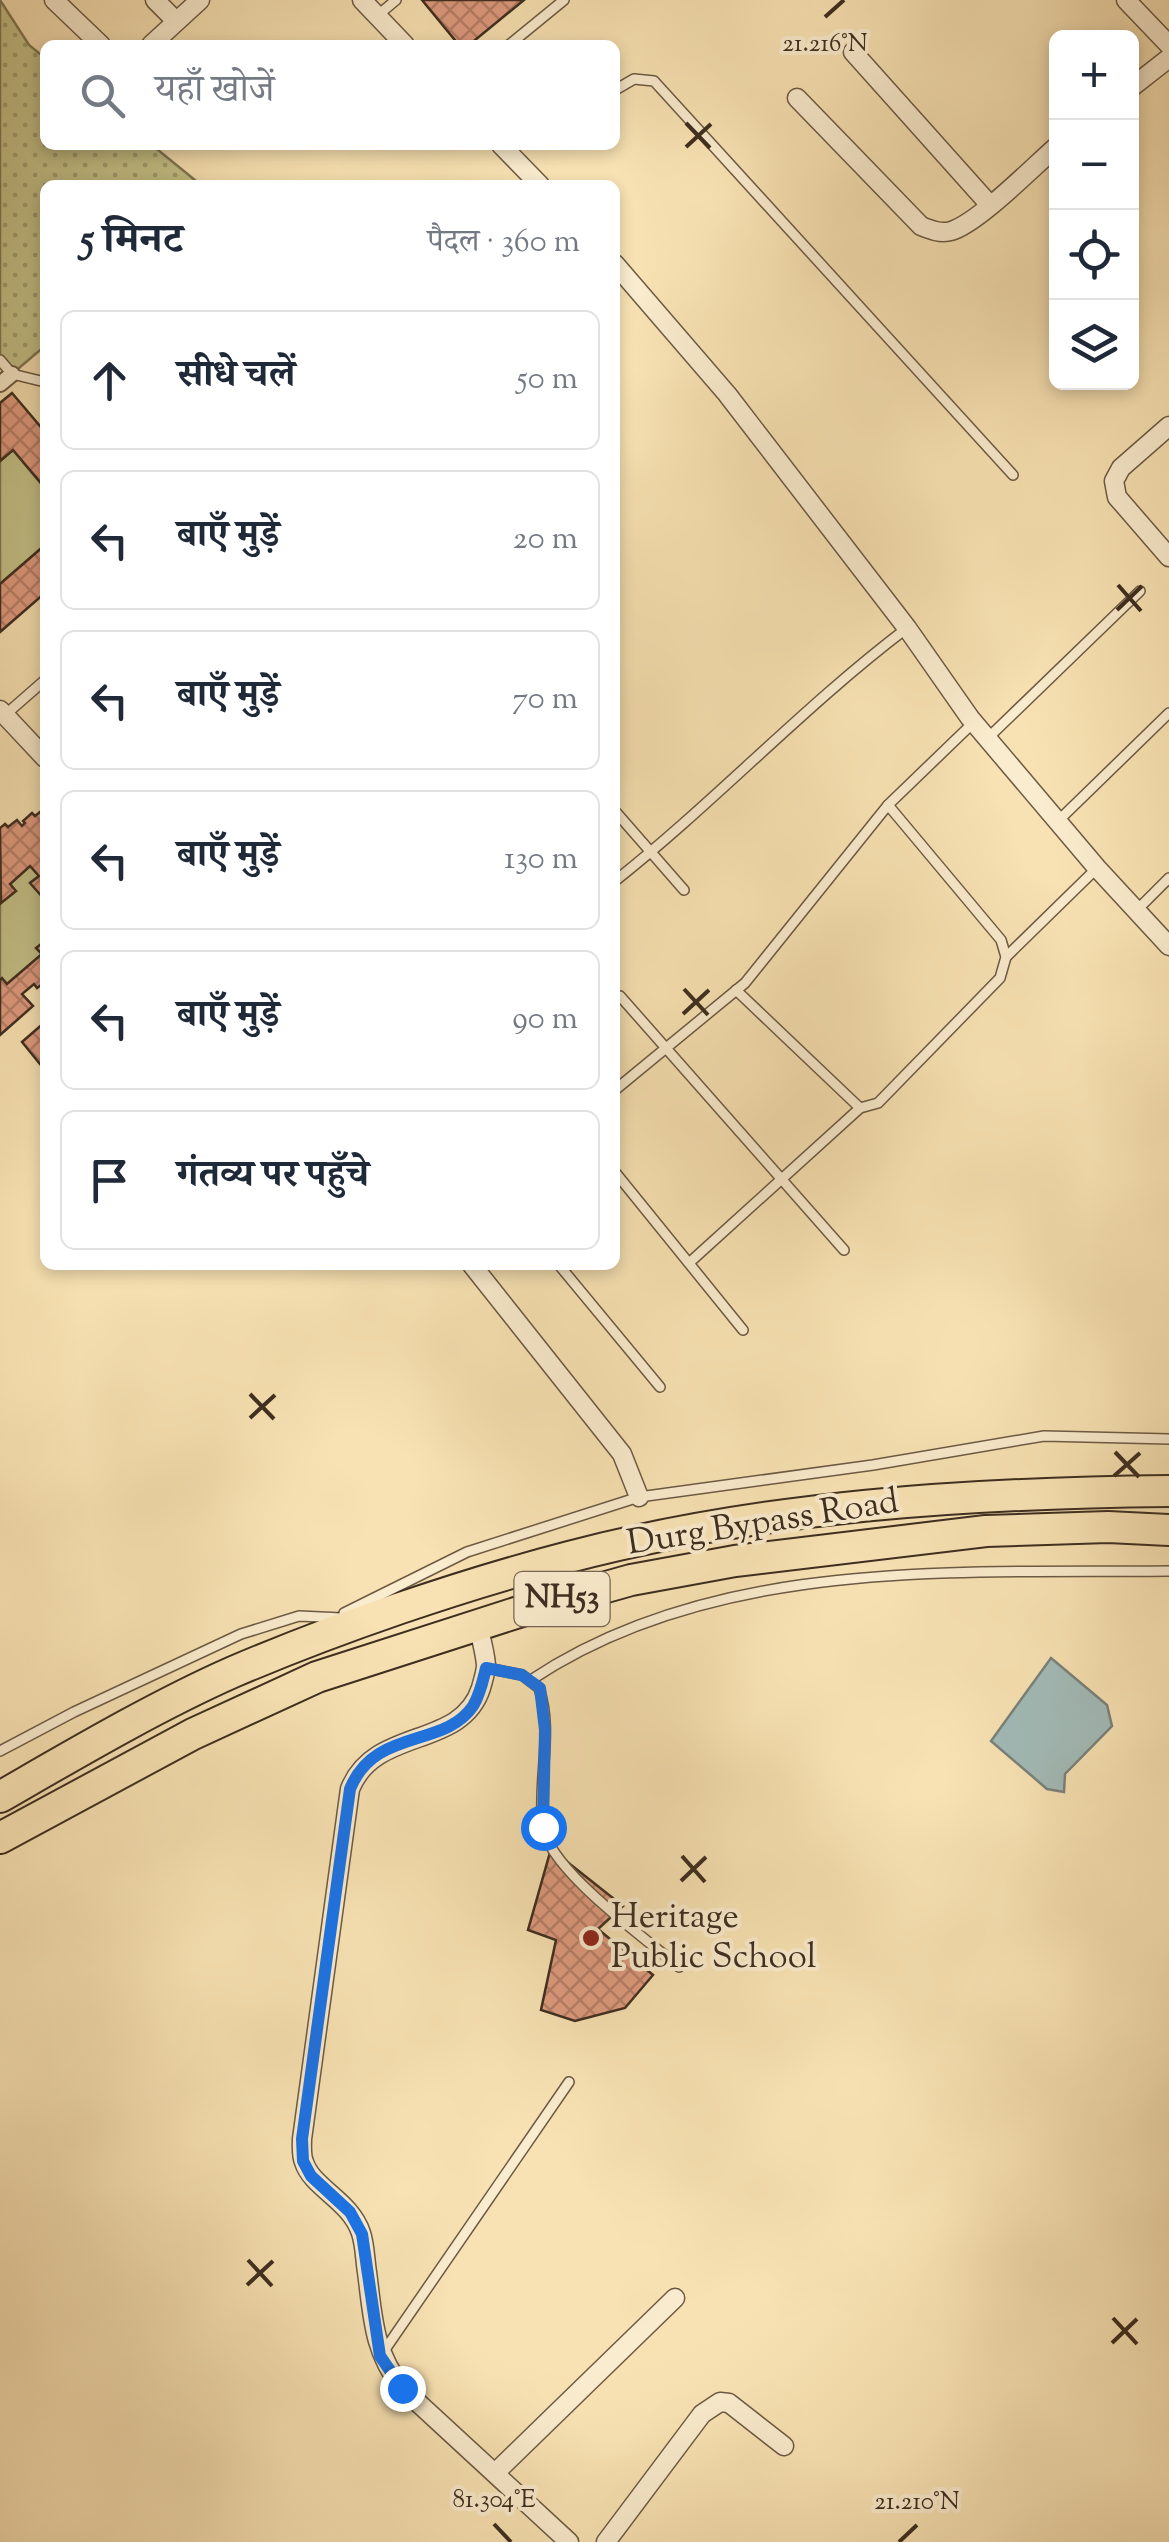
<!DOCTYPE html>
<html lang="hi">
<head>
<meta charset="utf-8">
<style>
	:root { --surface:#fff; --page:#f2f2f3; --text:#1f2937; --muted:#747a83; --line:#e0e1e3 }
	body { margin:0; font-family:"Sorts Mill Goudy","Noto Serif Devanagari",serif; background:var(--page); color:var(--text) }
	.controls { position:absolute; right:30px; top:30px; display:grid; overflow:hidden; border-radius:15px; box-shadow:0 5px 15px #0003 }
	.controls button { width:90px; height:90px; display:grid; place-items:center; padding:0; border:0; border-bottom:2px solid var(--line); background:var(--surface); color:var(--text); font:50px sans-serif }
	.stop { position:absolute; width:30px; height:30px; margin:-22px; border:8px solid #1a73e8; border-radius:50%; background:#fff }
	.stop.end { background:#1a73e8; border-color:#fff; box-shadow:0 2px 10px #0008 }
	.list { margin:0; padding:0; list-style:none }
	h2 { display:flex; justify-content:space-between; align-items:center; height:130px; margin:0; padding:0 40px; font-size:42px }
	h2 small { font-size:32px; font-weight:400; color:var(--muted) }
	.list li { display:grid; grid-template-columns:65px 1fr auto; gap:30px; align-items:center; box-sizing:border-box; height:140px; margin:0 20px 20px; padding:0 20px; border:2px solid var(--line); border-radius:15px }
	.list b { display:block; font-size:38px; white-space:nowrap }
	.list em { font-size:32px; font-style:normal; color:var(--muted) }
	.icon { flex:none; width:55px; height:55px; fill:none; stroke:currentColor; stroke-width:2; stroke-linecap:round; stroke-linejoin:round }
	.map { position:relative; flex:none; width:1169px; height:2542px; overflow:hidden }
	.search { position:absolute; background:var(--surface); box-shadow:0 5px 15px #0003; left:40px; top:40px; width:580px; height:110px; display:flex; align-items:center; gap:25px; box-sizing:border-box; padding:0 35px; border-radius:15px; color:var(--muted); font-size:38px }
	.panel { position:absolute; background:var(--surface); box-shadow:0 5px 15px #0003; left:40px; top:180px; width:580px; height:1090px; border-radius:15px }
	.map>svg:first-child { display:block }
	.grass { fill:url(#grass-dots); stroke:#807754; stroke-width:2.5 }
	.green { fill:#c4c188; stroke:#807754; stroke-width:2.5 }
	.water { fill:#a2bbb8; stroke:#7a827b; stroke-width:2.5 }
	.building { fill:url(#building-cross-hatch); stroke:#3d2d1f; stroke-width:2.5 }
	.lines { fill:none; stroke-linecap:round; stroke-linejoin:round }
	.service-casing { stroke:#6c5a44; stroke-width:12 }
	.pedestrian-casing { stroke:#6c5a44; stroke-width:18 }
	.minor-casing { stroke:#6c5a44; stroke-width:21 }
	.trunk-casing { stroke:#3d2d1f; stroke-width:34 }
	.service { stroke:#faecce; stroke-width:9 }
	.pedestrian { stroke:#faecce; stroke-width:14 }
	.minor { stroke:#faecce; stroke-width:18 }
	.trunk { stroke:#f8e2b3; stroke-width:30 }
	.route { stroke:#1a73e8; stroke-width:12 }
	.ticks { fill:none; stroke:#3d2d1f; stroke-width:4 }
	.poi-dot { fill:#8f2418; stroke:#faecce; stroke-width:4 }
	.labels { text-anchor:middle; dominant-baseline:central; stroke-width:8; stroke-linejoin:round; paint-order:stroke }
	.shield { fill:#faecce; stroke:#766654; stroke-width:2.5 }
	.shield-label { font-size:32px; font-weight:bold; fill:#3d2d1f }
	.street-label { font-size:35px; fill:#3d2d1f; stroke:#faecce }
	.poi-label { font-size:35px; fill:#3d2d1f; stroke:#faecce; text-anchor:start }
	.ticks-label { font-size:25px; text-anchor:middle; fill:#3d2d1f; stroke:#faecce; stroke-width:8; stroke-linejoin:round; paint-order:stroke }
</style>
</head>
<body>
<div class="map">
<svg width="1169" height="2542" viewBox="0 0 1169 2542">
	<defs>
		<pattern id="grass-dots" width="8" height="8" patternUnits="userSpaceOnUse" patternTransform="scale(2.5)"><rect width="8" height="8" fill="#c4c188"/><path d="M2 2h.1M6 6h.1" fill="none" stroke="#a09d6f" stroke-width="1.8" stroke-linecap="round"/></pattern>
		<pattern id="building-cross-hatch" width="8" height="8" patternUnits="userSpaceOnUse" patternTransform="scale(2.5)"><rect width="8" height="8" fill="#e09b80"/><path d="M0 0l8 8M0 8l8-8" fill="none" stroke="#b77f68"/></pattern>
	</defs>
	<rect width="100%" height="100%" fill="#f8e2b3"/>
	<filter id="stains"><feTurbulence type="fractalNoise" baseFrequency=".002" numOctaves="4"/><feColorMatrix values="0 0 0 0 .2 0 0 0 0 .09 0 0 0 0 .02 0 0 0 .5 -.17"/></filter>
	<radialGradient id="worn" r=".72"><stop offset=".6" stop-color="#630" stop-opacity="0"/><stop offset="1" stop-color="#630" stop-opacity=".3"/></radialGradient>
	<polygon class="grass" points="0,0 29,45 45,58 45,145 152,145 201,185 45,185 45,346 12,374 0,360"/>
	<g class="green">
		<polygon points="13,450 45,488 45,545 0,584 0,461"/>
		<polygon points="30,866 39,876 31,882 45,900 45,941 37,948 42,954 7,984 0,980 0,902 15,891 10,884"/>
	</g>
	<polygon class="water" points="1051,1658 1107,1705 1112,1726 1065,1774 1064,1792 1047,1789 991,1741"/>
	<g class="building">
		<polygon points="422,0 524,0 469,45 459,45"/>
		<polygon points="12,393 45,432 45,488 13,450 0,461 0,403"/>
		<polygon points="45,545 45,593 0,632 0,584"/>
		<polygon points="40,812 45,818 45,900 30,883 39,876 30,866 10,884 16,891 1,903 0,828 5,824 8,827 17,820 22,826 25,823 23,821 32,813 35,816"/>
		<polygon points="45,941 45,982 37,988 34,984 22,994 33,1006 0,1035 0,980 2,978 7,984 42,954 36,948"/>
		<polygon points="45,1022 45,1068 44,1069 22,1042"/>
		<polygon points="551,1849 623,1906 598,1929 653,1975 625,2008 575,2021 541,2010 556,1940 528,1930"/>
	</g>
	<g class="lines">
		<defs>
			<g id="service">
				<polyline points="377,16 396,0"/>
				<polyline points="509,45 564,0"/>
				<polyline points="615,90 634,79 654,81 1013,475"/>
				<polyline points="0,360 12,374 45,382"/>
				<polyline points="5,715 45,680"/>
				<polyline points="989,737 1140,591"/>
				<polyline points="615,811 684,890"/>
				<polyline points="1058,821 1169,713"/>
				<path d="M615 881C716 801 804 706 907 628"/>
				<polyline points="1136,911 1169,878"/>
				<polyline points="1006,957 1097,868"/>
				<polyline points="736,990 860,1108 878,1103 1000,978 1006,957 1001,940 888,805"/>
				<polyline points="620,996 844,1250"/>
				<polyline points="615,1090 745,983 888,805 974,722"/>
				<polyline points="615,1172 743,1330"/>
				<polyline points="689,1263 860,1108"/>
				<polyline points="559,1265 660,1387"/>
				<polyline points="344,1613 467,1552 639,1497 873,1465 1044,1436 1169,1439"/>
				<path d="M487 1668 522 1675 539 1688C554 1733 537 1780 543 1826 548 1869 644 1937 679 1967"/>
				<path d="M531 1680C715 1557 957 1573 1169 1571"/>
				<polyline points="0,1751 74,1712 241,1634 299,1616 342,1618"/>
				<polyline points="384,2351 569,2082"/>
			</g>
			<polyline id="pedestrian" points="0,384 12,374"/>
			<g id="minor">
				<polyline points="54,0 101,45"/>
				<polyline points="155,0 176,21"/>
				<polyline points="362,0 405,45"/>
				<polyline points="1126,0 1169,45"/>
				<polyline points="151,45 200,0"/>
				<polyline points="853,52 989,204"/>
				<polyline points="1132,87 1169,58"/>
				<path d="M797 98 921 226C931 230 941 234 951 231 978 223 1033 167 1056 147"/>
				<polyline points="501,145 540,185"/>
				<polyline points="615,264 727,394 907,628 970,718 1097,868 1169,946"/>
				<polyline points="1169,426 1121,468 1114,481 1117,497 1169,557"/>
				<polyline points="0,710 45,758"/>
				<polyline points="472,1265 622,1454 639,1497"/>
				<path d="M478 1626C481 1638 485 1652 486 1665 486 1672 483 1680 481 1688 461 1750 375 1726 350 1789L302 2139C302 2146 301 2155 304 2162 312 2188 350 2200 361 2233 365 2245 365 2260 367 2272 373 2318 373 2350 402 2388L569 2542"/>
				<polyline points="495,2473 675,2298"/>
				<polyline points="606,2542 702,2414 720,2402 729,2403 784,2446"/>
			</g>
			<g id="trunk">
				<path d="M0 1797C73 1755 156 1706 233 1672 336 1628 461 1585 569 1557 762 1506 970 1493 1169 1491"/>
				<polyline points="0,1838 193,1734 317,1677 525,1610 631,1580 735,1561 986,1531 1108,1527 1169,1530"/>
			</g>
		</defs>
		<use href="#service" class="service-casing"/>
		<use href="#pedestrian" class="pedestrian-casing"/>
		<use href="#minor" class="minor-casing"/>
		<use href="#trunk" class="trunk-casing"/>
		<use href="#service" class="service"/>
		<use href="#pedestrian" class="pedestrian"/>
		<use href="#minor" class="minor"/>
		<use href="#trunk" class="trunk"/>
	</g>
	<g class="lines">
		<path class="route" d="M402 2388 380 2356 362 2234 350 2212 311 2176 303 2161 302 2139 350 1789C375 1727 444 1749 473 1706 480 1695 483 1680 486 1668L522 1675 540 1688 545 1730 543 1827"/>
	</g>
	<path class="ticks" d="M825 17 844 0M686 123 710 148M686 147 711 124M1118 585 1141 611M1117 610 1142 586M684 989 708 1015M683 1014 709 990M250 1394 274 1419M250 1418 275 1395M1115 1452 1139 1477M1114 1476 1140 1453M682 1856 705 1882M681 1881 706 1857M248 2260 272 2286M247 2285 273 2261M1113 2318 1137 2344M1112 2343 1137 2319M494 2524 511 2542M899 2542 917 2525"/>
	<circle class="poi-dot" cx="591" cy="1938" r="10"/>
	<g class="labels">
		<rect class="shield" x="514.5" y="1572" width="95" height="54" rx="8"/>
		<g class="shield-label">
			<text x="562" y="1599">NH53</text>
		</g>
		<g class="street-label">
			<text transform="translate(763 1524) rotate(-9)">Durg Bypass Road</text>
		</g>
		<g class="poi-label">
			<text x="611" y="1918">Heritage<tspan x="611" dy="40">Public School</tspan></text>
		</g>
	</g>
	<g class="ticks-label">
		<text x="825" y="51">21.216°N</text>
		<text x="494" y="2507">81.304°E</text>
		<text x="917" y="2509">21.210°N</text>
	</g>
	<rect width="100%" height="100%" filter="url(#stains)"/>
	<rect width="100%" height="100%" fill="url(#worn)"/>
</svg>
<div class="controls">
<button>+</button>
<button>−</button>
<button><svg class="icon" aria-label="locate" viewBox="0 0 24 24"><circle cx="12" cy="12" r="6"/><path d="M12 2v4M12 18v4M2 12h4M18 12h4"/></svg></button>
<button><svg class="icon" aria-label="layers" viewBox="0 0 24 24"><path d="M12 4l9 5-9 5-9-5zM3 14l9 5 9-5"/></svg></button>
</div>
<div class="stop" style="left:543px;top:1827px"></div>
<div class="stop end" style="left:402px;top:2388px"></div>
<div class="search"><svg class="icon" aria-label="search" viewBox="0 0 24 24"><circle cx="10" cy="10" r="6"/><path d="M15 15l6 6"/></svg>यहाँ खोजें</div>
<section class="panel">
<h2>5 मिनट<small>पैदल · 360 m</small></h2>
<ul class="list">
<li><svg class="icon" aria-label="ahead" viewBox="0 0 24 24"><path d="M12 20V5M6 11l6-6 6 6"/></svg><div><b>सीधे चलें</b></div><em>50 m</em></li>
<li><svg class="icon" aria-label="left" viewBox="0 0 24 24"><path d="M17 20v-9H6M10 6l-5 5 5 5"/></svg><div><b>बाएँ मुड़ें</b></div><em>20 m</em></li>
<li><svg class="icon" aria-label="left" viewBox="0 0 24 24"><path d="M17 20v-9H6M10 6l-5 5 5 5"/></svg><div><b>बाएँ मुड़ें</b></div><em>70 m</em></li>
<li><svg class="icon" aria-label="left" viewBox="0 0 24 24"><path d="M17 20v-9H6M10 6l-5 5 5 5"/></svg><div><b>बाएँ मुड़ें</b></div><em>130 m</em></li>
<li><svg class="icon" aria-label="left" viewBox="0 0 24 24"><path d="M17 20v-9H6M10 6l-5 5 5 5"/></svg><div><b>बाएँ मुड़ें</b></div><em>90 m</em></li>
<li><svg class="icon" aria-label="arrive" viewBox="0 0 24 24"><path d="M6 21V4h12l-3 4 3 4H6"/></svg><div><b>गंतव्य पर पहुँचे</b></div></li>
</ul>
</section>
</div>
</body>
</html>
